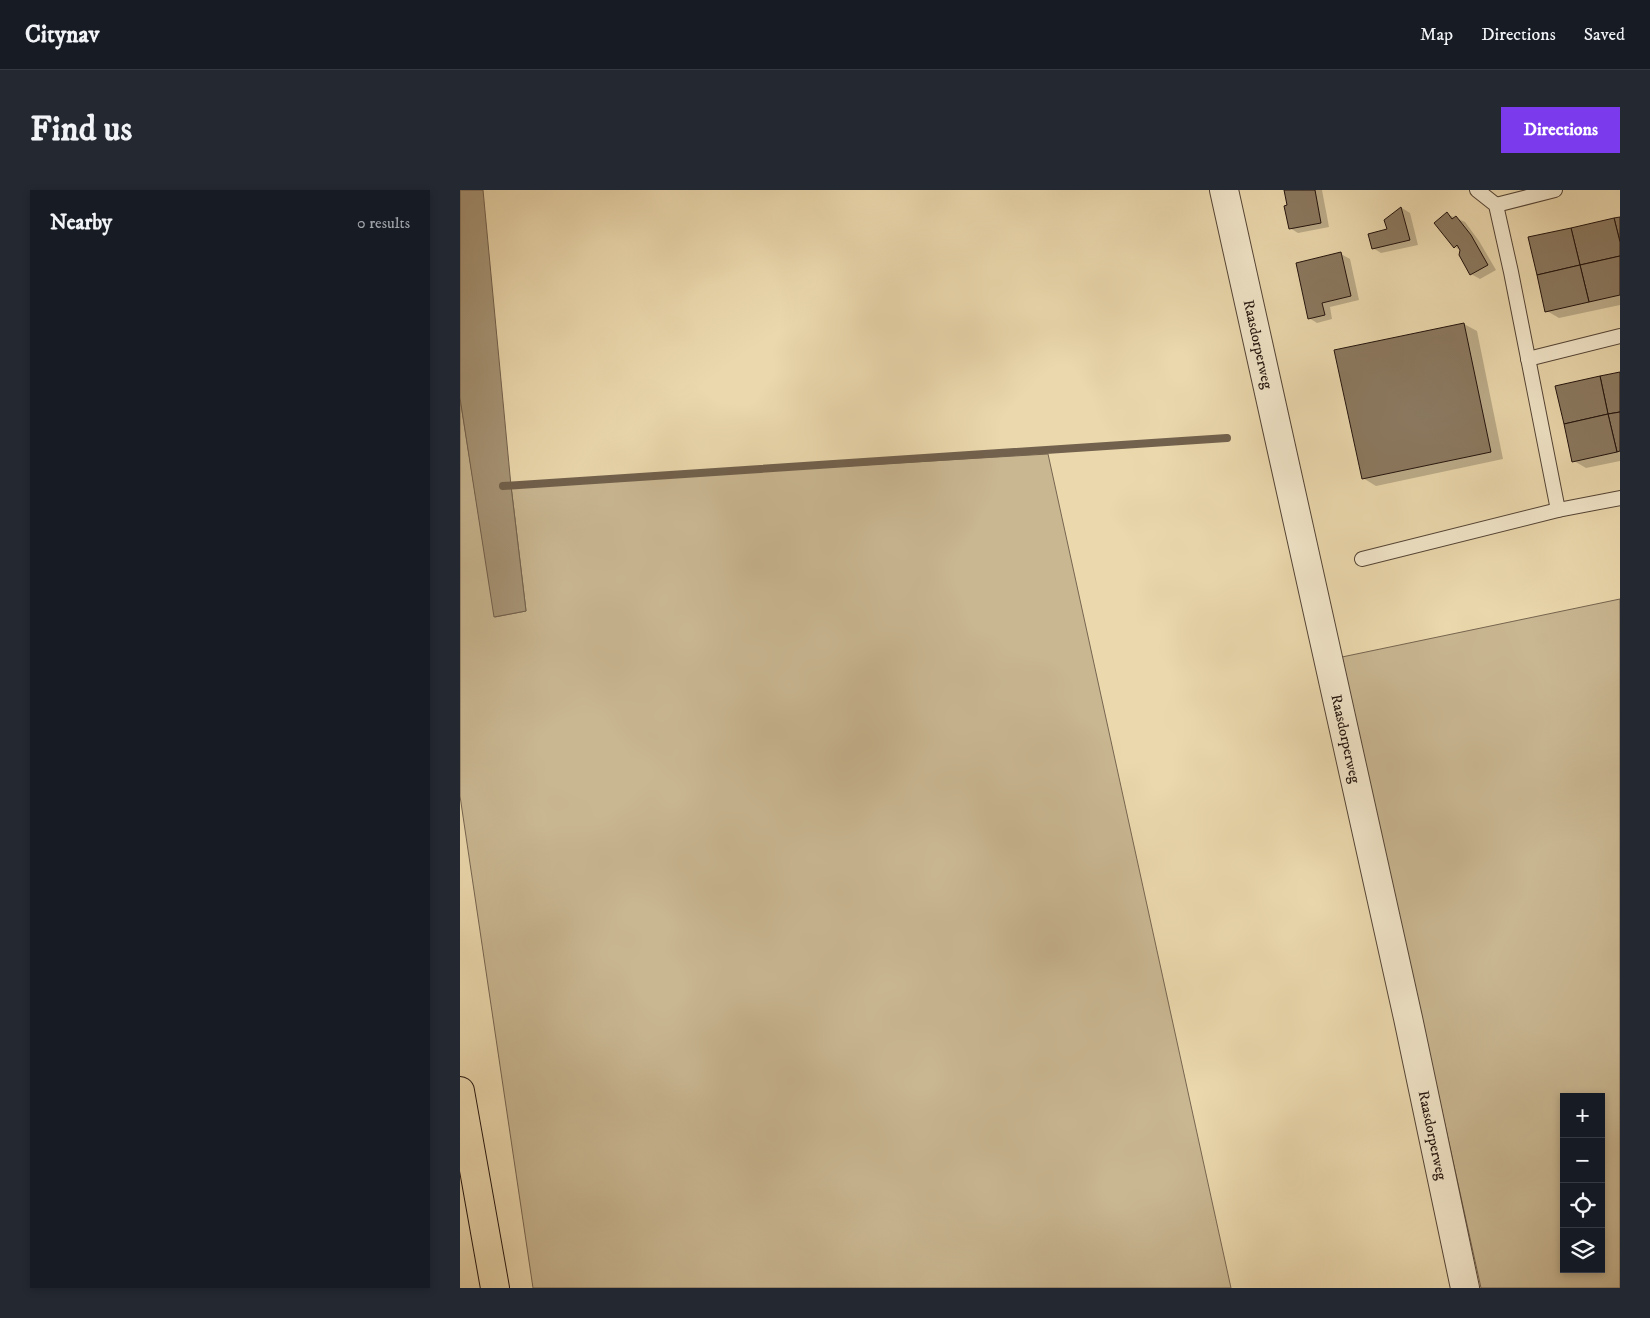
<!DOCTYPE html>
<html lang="en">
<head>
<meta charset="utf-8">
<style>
	:root { --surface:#171b24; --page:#242831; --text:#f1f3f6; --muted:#9ea1a6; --line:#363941; --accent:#7c3aed }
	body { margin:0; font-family:"IM FELL DW Pica",serif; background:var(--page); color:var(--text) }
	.controls { position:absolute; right:15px; bottom:15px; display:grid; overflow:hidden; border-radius:0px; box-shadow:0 2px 8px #0003 }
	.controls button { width:45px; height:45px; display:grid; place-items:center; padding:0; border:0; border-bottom:1px solid var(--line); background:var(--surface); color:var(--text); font:25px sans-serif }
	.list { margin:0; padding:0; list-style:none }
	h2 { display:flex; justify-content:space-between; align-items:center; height:65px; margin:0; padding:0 20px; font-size:21px }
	h2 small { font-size:16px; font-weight:400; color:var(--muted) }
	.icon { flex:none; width:28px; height:28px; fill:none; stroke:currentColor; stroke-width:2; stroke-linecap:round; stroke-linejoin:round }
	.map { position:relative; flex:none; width:1160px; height:1098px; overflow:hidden; border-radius:0px }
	header { display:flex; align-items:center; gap:30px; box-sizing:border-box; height:70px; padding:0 25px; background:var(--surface); border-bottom:1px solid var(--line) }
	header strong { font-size:24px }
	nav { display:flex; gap:28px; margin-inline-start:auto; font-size:18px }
	.intro { display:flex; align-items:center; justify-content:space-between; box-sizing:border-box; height:120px; padding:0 30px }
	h1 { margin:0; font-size:35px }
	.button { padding:12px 22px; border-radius:0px; background:var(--accent); color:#fff; font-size:18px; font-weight:700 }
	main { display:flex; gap:30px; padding:0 30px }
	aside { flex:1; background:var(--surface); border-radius:0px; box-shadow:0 2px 8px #0003 }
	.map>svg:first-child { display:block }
	.green { fill:#c9b792; stroke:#766550; fill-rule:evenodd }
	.water { fill:#a79577; stroke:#72614d }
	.shadow { fill:#0003 }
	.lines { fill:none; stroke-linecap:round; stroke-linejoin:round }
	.stream { stroke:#72614d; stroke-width:8 }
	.building { fill:#8b7960; stroke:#22130d }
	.service-casing { stroke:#544435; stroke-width:16 }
	.minor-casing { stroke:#544435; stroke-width:30 }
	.motorway-casing { stroke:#22130d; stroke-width:30 }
	.service { stroke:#f2e6ca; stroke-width:14 }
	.minor { stroke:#f2e6ca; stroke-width:28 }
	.motorway { stroke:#ebd8ad; stroke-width:28 }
	.labels { text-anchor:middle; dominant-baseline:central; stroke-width:5; stroke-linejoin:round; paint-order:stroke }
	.street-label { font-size:15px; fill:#22130d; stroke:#f2e6ca }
</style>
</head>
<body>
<header>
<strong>Citynav</strong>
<nav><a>Map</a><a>Directions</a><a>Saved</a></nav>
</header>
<div class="intro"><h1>Find us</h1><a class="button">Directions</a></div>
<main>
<aside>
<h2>Nearby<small>0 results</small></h2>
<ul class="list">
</ul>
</aside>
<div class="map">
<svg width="1160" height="1098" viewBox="0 0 1160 1098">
	<rect width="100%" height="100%" fill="#ebd8ad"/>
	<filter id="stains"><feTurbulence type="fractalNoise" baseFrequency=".004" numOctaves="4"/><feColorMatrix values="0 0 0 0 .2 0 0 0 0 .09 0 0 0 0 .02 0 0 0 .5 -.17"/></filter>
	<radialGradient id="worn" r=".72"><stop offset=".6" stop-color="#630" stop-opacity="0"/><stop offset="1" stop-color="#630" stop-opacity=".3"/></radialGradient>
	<g class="green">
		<polygon points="0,208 35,427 66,421 51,296 588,264 771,1098 73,1098 0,606"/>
		<path d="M1160 409V1098H1021L882 467ZM1104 907H1141V1079H1104Z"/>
	</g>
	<polygon class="water" points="0,0 23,0 51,296 66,421 34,427 0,208"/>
	<g class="shadow">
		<polygon points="825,0 862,0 869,37 838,43 830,38"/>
		<polygon points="942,18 950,23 958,55 921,63 913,58 928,39 925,31"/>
		<polygon points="987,24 1005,32 1019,51 1036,80 1020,89 1011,84 1000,64 1001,61 995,57"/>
		<polygon points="1160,28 1160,115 1099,128 1087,121"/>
		<polygon points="881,64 890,69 899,110 870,117 872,129 857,133 849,128"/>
		<polygon points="1004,134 1017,141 1043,269 916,296 903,288"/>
		<polygon points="1160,183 1160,271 1126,278 1114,271"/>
	</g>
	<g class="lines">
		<polyline class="stream" points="43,296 767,248"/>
	</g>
	<g class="building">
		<polygon points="824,0 855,0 861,33 829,39 824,16 827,15"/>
		<polygon points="941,17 950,50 912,59 908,44 927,39 924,30"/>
		<polygon points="987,22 992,29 996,26 1011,45 1028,75 1010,85 999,65 1000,60 997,55 994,58 974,33"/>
		<polygon points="1160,27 1160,52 1154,28"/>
		<polygon points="1154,28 1160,52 1160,66 1120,75 1111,38"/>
		<polygon points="1111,38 1120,75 1077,85 1068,47"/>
		<polygon points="881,62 891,106 862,113 865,125 848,129 836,73"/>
		<polygon points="1160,66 1160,105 1129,112 1120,75"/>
		<polygon points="1120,75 1129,112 1085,122 1077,85"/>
		<polygon points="1004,133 1031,262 902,289 874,160"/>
		<polygon points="1160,182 1160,222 1148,224 1140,186"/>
		<polygon points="1140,186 1148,224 1104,234 1095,196"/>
		<polygon points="1160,222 1160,261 1157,262 1148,224"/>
		<polygon points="1148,224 1157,262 1112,272 1104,234"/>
	</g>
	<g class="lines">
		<defs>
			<g id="service">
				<polyline points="1017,0 1036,15 1051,82 1098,320"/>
				<polyline points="1036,15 1095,0"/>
				<polyline points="1068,169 1160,146"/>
				<polyline points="902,369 1098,320 1160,308"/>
			</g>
			<g id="minor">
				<path id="s1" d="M764 0 948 828 1005 1098"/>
			</g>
			<polyline id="motorway" points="0,901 35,1098"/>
		</defs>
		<use href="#service" class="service-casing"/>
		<use href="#minor" class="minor-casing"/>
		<use href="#motorway" class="motorway-casing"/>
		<use href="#service" class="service"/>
		<use href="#minor" class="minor"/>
		<use href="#motorway" class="motorway"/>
	</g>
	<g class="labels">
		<g class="street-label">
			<text stroke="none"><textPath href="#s1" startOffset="158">Raasdorperweg</textPath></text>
			<text stroke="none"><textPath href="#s1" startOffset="562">Raasdorperweg</textPath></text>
			<text stroke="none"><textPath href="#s1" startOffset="968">Raasdorperweg</textPath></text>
		</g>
	</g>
	<rect width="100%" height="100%" filter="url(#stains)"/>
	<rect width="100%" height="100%" fill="url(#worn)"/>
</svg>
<div class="controls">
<button>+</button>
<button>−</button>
<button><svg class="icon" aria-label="locate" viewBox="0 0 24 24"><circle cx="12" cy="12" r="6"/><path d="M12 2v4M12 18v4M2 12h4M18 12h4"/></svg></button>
<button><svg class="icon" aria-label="layers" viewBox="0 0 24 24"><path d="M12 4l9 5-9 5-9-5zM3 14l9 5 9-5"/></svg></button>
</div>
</div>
</main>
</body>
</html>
